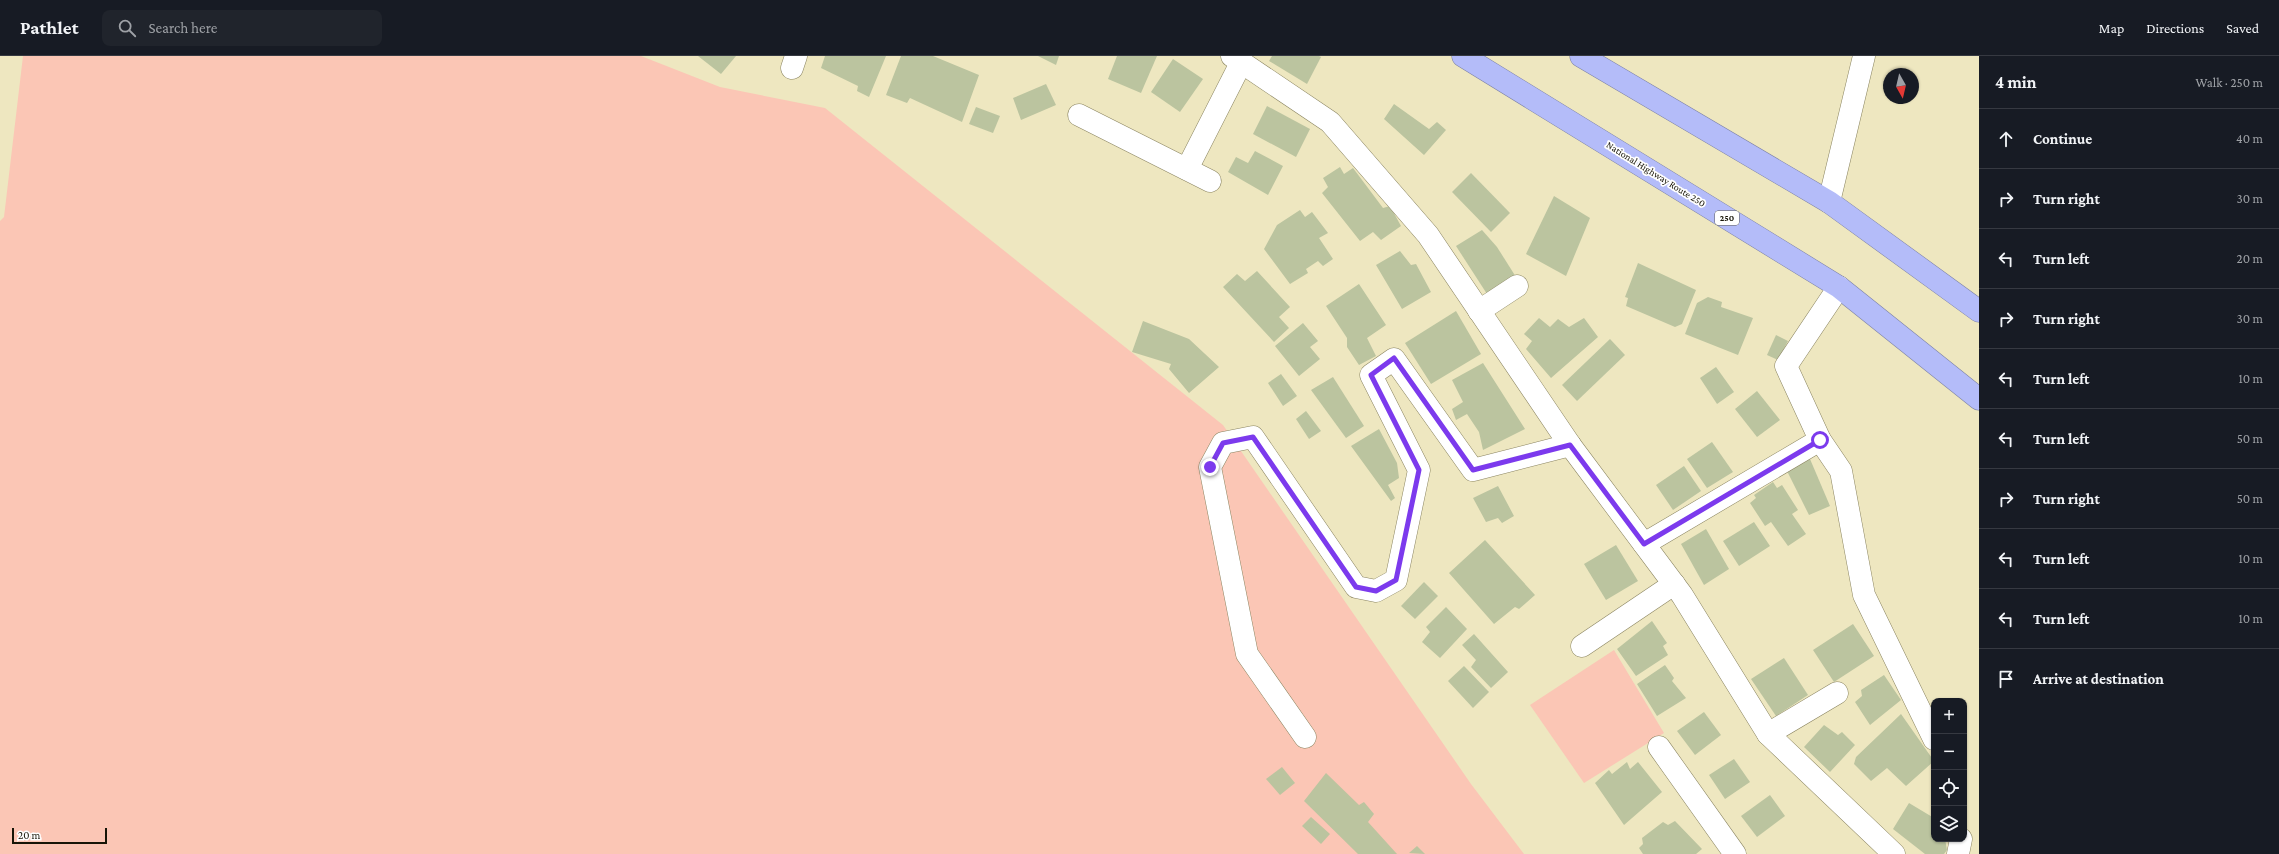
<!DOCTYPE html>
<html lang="en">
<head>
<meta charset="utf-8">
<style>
	:root { --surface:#171b24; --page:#20242c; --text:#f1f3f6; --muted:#9ea1a6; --line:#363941 }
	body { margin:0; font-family:"Crimson Pro",serif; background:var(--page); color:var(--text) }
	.controls { position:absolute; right:12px; bottom:12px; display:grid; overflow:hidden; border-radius:8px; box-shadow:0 1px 3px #0004 }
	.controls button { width:36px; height:36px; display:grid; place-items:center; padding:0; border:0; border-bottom:1px solid var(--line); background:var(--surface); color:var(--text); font:20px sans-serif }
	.compass { position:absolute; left:1883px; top:12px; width:36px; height:36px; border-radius:50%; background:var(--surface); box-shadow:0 1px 3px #0004; rotate:172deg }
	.scale { position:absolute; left:12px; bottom:10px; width:95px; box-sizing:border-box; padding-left:4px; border:2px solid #171507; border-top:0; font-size:11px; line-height:14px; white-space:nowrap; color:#171507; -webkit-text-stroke:3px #fff; paint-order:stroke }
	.stop { position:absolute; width:12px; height:12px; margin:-9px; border:3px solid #7c3aed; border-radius:50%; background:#fff }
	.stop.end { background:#7c3aed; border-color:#fff; box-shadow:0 1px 4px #0008 }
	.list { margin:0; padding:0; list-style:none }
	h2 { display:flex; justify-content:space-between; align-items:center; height:52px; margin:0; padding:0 16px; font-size:17px }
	h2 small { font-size:13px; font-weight:400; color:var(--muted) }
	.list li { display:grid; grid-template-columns:26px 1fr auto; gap:12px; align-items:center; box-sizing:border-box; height:60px; padding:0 16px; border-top:1px solid var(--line) }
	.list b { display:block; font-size:15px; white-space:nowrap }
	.list em { font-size:13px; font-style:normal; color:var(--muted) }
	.icon { flex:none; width:22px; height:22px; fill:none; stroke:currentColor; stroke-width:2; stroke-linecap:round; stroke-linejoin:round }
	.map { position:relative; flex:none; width:1979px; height:798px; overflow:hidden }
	header { display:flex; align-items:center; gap:24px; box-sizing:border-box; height:56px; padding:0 20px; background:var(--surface); border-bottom:1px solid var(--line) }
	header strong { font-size:19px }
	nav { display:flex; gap:22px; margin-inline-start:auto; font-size:14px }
	.search { width:280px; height:36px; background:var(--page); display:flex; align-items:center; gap:10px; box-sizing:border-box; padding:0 14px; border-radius:8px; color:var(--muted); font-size:15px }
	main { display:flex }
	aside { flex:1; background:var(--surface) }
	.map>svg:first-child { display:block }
	.green { fill:#fbc6b5 }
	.building { fill:#bbc49f }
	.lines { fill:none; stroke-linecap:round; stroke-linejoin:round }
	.minor-casing { stroke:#8a8460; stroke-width:23 }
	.highway-casing { stroke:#7d82a4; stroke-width:23 }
	.minor { stroke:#fff; stroke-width:22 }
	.highway { stroke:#b4bcf9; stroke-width:22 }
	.route { stroke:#7c3aed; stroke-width:5 }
	.labels { text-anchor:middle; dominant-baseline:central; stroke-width:3.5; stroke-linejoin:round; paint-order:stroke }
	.shield { fill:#fff; stroke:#5d5b51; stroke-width:1 }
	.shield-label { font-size:9px; font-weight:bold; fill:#171507 }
	.street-label { font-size:10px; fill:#171507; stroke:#fff }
</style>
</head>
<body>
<header>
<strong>Pathlet</strong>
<div class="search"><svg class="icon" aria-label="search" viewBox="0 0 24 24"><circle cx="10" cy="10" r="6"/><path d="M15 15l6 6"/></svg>Search here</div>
<nav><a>Map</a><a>Directions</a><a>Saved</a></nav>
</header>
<main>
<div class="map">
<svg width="1979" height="798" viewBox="0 0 1979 798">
	<rect width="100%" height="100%" fill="#eee7c0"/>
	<g class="green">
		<polygon points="23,0 641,0 720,31 825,52 1223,369 1471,728 1524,798 0,798 0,165 4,161"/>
		<polygon points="1614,594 1664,677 1584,727 1530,649"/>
	</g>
	<g class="building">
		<polygon points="698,0 736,0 721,18"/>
		<polygon points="825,0 886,0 869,41 857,35 858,30 821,12"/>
		<polygon points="901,0 933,0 979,19 962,66 910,42 907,47 886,39"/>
		<polygon points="1038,0 1059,0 1056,9"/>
		<polygon points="1117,0 1157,0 1141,37 1108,23"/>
		<polygon points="1272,0 1319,0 1321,1 1307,28 1269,5"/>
		<polygon points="1173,3 1203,23 1180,56 1151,36"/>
		<polygon points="1046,28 1056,49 1021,64 1013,42"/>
		<polygon points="1394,48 1429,73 1437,66 1446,74 1424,99 1384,63"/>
		<polygon points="1267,50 1310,73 1296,101 1253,78"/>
		<polygon points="976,51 1000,60 993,77 969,68"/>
		<polygon points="1255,95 1283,110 1268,139 1228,116 1236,101 1248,107"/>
		<polygon points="1340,111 1344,118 1353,112 1383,152 1390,150 1401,170 1381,184 1373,176 1360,185 1322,137 1328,131 1323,122"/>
		<polygon points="1471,117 1510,157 1491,176 1452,136"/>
		<polygon points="1554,140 1590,162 1566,220 1526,198"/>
		<polygon points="1300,154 1305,161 1312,156 1328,177 1319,182 1333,203 1323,210 1318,205 1306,213 1308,217 1290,228 1264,193 1277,169"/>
		<polygon points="1482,174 1497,191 1516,221 1487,238 1456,190"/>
		<polygon points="1400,195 1411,209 1416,208 1431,236 1402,253 1376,209"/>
		<polygon points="1638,207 1696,234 1682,268 1675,271 1626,250 1628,242 1625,241"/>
		<polygon points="1257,215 1290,251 1279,261 1289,272 1274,286 1223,231 1237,218 1245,225"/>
		<polygon points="1359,228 1386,269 1367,282 1376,300 1359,309 1347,291 1347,282 1326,250"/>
		<polygon points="1708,241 1722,246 1721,251 1753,262 1738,299 1685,278 1697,247"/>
		<polygon points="1456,255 1481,298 1431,328 1405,287"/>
		<polygon points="1539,262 1550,271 1558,263 1569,271 1584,262 1598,281 1551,322 1526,293 1532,285 1524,278"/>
		<polygon points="1143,265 1189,283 1219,311 1189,337 1169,313 1171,308 1132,296"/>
		<polygon points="1303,267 1318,285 1310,291 1320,303 1299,320 1275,290"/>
		<polygon points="1776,279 1788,285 1778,304 1767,299"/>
		<polygon points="1610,283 1625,299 1577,345 1562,329"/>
		<polygon points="1483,307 1525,373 1483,394 1479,376 1467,358 1456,364 1452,353 1463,346 1452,324"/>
		<polygon points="1716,311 1734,336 1717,348 1700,322"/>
		<polygon points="1281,318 1297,340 1283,350 1268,327"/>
		<polygon points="1333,321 1364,370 1346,382 1311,334"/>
		<polygon points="1757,335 1780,364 1757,381 1735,353"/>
		<polygon points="1306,355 1321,375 1309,383 1296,363"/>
		<polygon points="1379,373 1397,407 1399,422 1388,429 1395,442 1391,445 1351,390"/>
		<polygon points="1712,386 1733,416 1707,432 1687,403"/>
		<polygon points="1810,403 1830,450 1809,459 1787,415"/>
		<polygon points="1684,410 1701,435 1673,454 1656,429"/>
		<polygon points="1773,426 1777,432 1782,429 1798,454 1792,458 1806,478 1788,490 1771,466 1765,470 1750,447 1756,442 1754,439"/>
		<polygon points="1498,430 1514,460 1502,467 1498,462 1486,466 1473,442"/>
		<polygon points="1754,466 1770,490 1739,510 1723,485"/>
		<polygon points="1706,473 1729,513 1704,529 1681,488"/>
		<polygon points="1485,484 1535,539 1519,553 1515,551 1494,568 1449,517"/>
		<polygon points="1616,489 1638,525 1606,544 1584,508"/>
		<polygon points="1424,526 1438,540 1415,563 1401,550"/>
		<polygon points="1446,551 1467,573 1440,602 1422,586 1430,576 1426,571"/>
		<polygon points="1652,565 1667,587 1663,590 1668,599 1636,620 1617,593"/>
		<polygon points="1853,568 1874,600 1834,626 1813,594"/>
		<polygon points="1474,578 1508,616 1491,632 1471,611 1476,604 1462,589"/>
		<polygon points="1784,602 1808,639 1776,660 1751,623"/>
		<polygon points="1665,609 1674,622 1672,625 1686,642 1657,660 1637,628"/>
		<polygon points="1464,610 1489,636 1473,652 1448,625"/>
		<polygon points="1884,619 1901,644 1870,669 1855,646 1862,640 1861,634"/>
		<polygon points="1704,656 1721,679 1695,699 1677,675"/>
		<polygon points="1901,658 1934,705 1906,730 1887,712 1871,725 1854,708 1856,701"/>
		<polygon points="1824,669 1838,679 1842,676 1855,689 1830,716 1804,691"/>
		<polygon points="1734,703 1750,726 1725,743 1709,719"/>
		<polygon points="1627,706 1630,713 1638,706 1662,736 1624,769 1595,727 1609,714 1612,718"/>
		<polygon points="1282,711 1295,727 1280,739 1266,723"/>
		<polygon points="1326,717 1359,749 1364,746 1374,758 1368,766 1397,798 1358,798 1304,745"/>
		<polygon points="1770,739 1785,760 1757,781 1741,760"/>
		<polygon points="1909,747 1934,762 1934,783 1945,783 1947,794 1944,798 1925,798 1893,773"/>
		<polygon points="1311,761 1330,778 1321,788 1302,770"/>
		<polygon points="1675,765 1702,793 1696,798 1643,798 1639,792 1643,788 1642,782 1663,766 1668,769"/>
		<polygon points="1417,790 1425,798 1409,797"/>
	</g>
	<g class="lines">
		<defs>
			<g id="minor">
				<polyline points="1232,0 1330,66 1428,179 1570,389 1682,539 1768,678 1894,798"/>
				<polyline points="792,12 796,0"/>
				<polyline points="1079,59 1210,125"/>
				<polyline points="1187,113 1242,5"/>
				<polyline points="1829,146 1864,0"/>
				<polyline points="1839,231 1786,310 1820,384 1841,415 1864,539 1934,683"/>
				<polyline points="1479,255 1517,230"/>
				<polyline points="1644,488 1820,384"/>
				<polyline points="1582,590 1674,528"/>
				<polyline points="1768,678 1837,637"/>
				<polyline points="1305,681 1247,598 1210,411 1223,387 1253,381 1356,531 1376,535 1396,524 1419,414 1371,319 1394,303 1473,414 1570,389"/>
				<polyline points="1659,691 1735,798"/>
				<polyline points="1958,798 1961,783"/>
			</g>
			<g id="highway">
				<polyline points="1463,0 1839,231 1979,343"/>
				<polyline points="1581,0 1829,146 1979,255"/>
			</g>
		</defs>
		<use href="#minor" class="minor-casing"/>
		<use href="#highway" class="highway-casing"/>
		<use href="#minor" class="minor"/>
		<use href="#highway" class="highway"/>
	</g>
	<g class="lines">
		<polyline class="route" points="1210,411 1223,387 1253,381 1356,531 1376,535 1396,524 1419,414 1371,319 1394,302 1473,414 1570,389 1644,488 1820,384"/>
	</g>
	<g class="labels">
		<rect class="shield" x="1715" y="155" width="24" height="14" rx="3"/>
		<g class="shield-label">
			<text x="1727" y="162">250</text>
		</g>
		<g class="street-label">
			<text transform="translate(1656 118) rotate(32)">National Highway Route 250</text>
		</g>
	</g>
</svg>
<div class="controls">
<button>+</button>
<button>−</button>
<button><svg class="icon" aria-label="locate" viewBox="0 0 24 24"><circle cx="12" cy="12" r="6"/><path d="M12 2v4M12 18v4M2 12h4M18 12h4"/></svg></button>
<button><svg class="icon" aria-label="layers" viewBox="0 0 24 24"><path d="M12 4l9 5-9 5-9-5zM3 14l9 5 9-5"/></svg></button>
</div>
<svg class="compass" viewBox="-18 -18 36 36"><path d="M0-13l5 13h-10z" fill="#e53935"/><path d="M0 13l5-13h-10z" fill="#9ea1a6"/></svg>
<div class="scale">20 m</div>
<div class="stop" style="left:1820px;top:384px"></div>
<div class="stop end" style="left:1210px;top:411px"></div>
</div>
<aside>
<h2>4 min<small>Walk · 250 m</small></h2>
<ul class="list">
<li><svg class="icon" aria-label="ahead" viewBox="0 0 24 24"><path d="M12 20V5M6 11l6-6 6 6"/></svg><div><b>Continue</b></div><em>40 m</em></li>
<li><svg class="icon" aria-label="right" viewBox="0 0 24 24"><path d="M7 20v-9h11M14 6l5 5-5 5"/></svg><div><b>Turn right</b></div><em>30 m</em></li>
<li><svg class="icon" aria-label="left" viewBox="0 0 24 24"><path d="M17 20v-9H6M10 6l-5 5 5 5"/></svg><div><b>Turn left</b></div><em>20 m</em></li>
<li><svg class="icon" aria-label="right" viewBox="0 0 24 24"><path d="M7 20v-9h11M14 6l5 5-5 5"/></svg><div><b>Turn right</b></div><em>30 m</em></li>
<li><svg class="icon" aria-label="left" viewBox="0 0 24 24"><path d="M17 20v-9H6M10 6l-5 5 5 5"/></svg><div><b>Turn left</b></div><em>10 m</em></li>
<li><svg class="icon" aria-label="left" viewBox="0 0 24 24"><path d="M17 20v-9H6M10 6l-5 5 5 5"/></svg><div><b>Turn left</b></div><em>50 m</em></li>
<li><svg class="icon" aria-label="right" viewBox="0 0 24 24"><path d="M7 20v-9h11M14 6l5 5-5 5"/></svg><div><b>Turn right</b></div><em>50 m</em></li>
<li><svg class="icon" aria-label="left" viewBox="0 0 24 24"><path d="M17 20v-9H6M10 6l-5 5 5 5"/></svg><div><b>Turn left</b></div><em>10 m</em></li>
<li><svg class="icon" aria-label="left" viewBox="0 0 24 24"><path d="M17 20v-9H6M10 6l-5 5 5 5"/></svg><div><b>Turn left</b></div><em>10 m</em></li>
<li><svg class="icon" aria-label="arrive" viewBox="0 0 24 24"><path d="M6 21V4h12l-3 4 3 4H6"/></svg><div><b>Arrive at destination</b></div></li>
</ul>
</aside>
</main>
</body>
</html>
